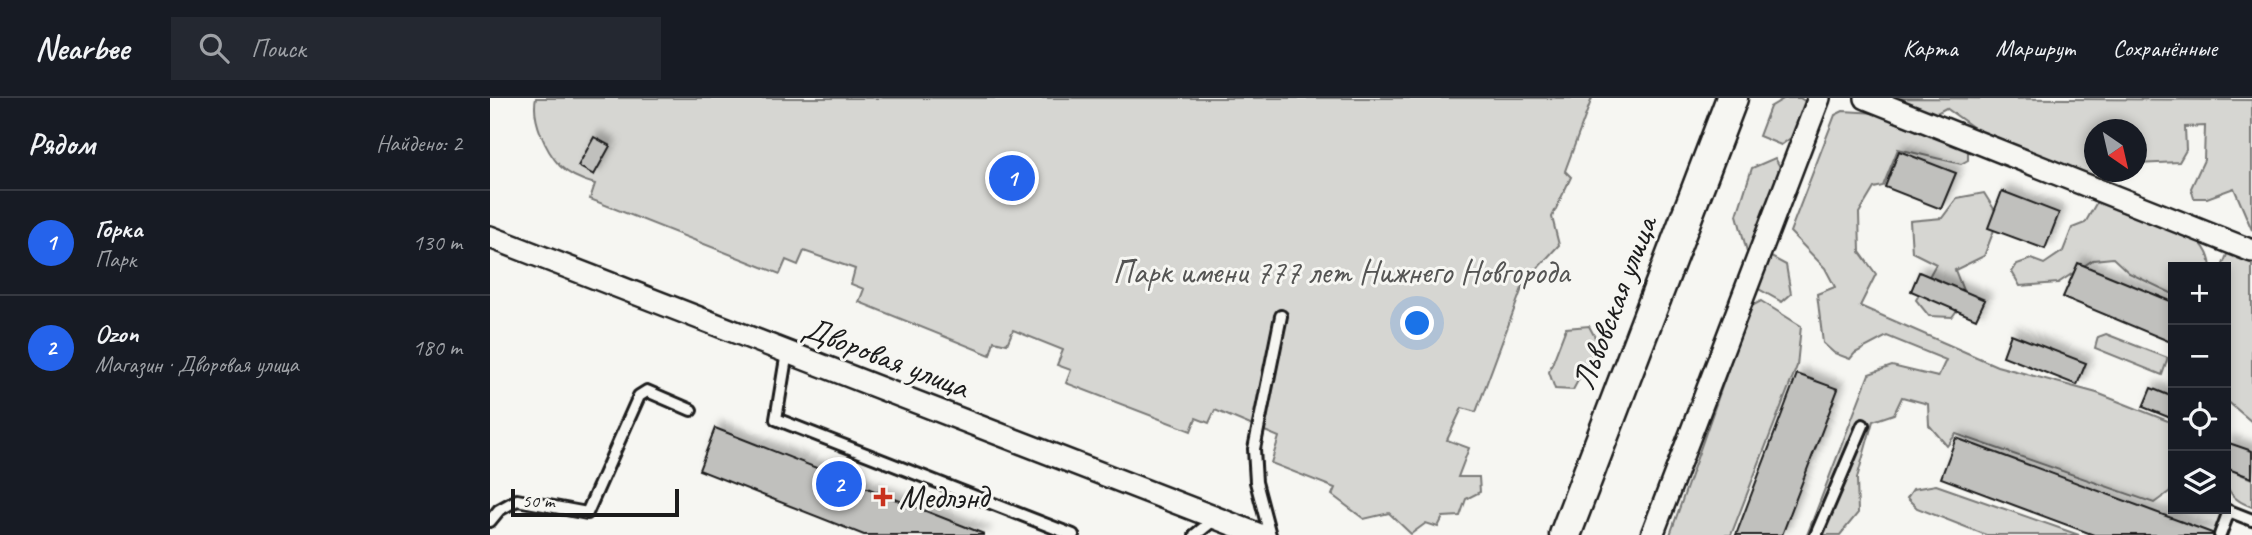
<!DOCTYPE html>
<html lang="ru">
<head>
<meta charset="utf-8">
<style>
	:root { --surface:#171b24; --page:#242831; --text:#f1f3f6; --muted:#9ea1a6; --line:#363941; --accent:#2563eb }
	body { margin:0; font-family:Caveat,sans-serif; background:var(--page); color:var(--text) }
	.controls { position:absolute; right:21px; bottom:21px; display:grid; overflow:hidden; border-radius:0px; box-shadow:0 4px 10px #0003 }
	.controls button { width:63px; height:63px; display:grid; place-items:center; padding:0; border:0; border-bottom:2px solid var(--line); background:var(--surface); color:var(--text); font:35px sans-serif }
	.compass { position:absolute; left:1594px; top:21px; width:63px; height:63px; border-radius:50%; background:var(--surface); box-shadow:0 4px 10px #0003; rotate:146deg }
	.scale { position:absolute; left:21px; bottom:18px; width:168px; box-sizing:border-box; padding-left:7px; border:4px solid #1c1c1c; border-top:0; font-size:19px; line-height:24px; white-space:nowrap; color:#1c1c1c; -webkit-text-stroke:5px #f6f6f2; paint-order:stroke }
	.you { position:absolute; left:928px; top:226px; width:24px; height:24px; margin:-18px; border:5px solid #fff; border-radius:50%; background:#1a73e8; box-shadow:0 0 0 10px #1a73e833 }
	.badge { display:grid; place-items:center; width:46px; height:46px; border-radius:50%; background:var(--accent); color:#fff; font-size:23px; font-weight:700 }
	.pin { position:absolute; translate:-50% -50%; border:4px solid #fff; box-shadow:0 2px 7px #0006 }
	.list { margin:0; padding:0; list-style:none }
	h2 { display:flex; justify-content:space-between; align-items:center; height:91px; margin:0; padding:0 28px; font-size:30px }
	h2 small { font-size:23px; font-weight:400; color:var(--muted) }
	.list li { display:grid; grid-template-columns:46px 1fr auto; gap:21px; align-items:center; box-sizing:border-box; height:105px; padding:0 28px; border-top:2px solid var(--line) }
	.list b { display:block; font-size:26px; white-space:nowrap }
	.list p { margin:0; font-size:23px; white-space:nowrap; color:var(--muted) }
	.list em { font-size:23px; font-style:normal; color:var(--muted) }
	.icon { flex:none; width:38px; height:38px; fill:none; stroke:currentColor; stroke-width:2; stroke-linecap:round; stroke-linejoin:round }
	.map { position:relative; flex:none; width:1762px; height:437px; overflow:hidden }
	header { display:flex; align-items:center; gap:42px; box-sizing:border-box; height:98px; padding:0 35px; background:var(--surface); border-bottom:2px solid var(--line) }
	header strong { font-size:33px }
	nav { display:flex; gap:38px; margin-inline-start:auto; font-size:24px }
	.search { width:490px; height:63px; background:var(--page); display:flex; align-items:center; gap:18px; box-sizing:border-box; padding:0 24px; border-radius:0px; color:var(--muted); font-size:26px }
	main { display:flex }
	aside { flex:1; background:var(--surface) }
	.map>svg:first-child { display:block }
	.green { fill:#d6d6d2; stroke:#797977; stroke-width:2 }
	.building { fill:#c0c0bd; stroke:#1c1c1c; stroke-width:2; filter:url(#shadow) }
	.lines { fill:none; stroke-linecap:round; stroke-linejoin:round }
	.service-casing { stroke:#1c1c1c; stroke-width:16 }
	.minor-casing { stroke:#1c1c1c; stroke-width:26 }
	.secondary-casing { stroke:#1c1c1c; stroke-width:35 }
	.service { stroke:#f6f6f2; stroke-width:10 }
	.minor { stroke:#f6f6f2; stroke-width:21 }
	.secondary { stroke:#f6f6f2; stroke-width:30 }
	.poi-dot { fill:#c8321e; stroke:#f6f6f2; stroke-width:2.5 }
	.labels { text-anchor:middle; dominant-baseline:central; stroke-width:6; stroke-linejoin:round; paint-order:stroke }
	.park-label { font-size:33px; fill:#545453; stroke:#f6f6f2 }
	.street-label { font-size:33px; fill:#1c1c1c; stroke:#f6f6f2 }
	.poi-label { font-size:33px; fill:#1c1c1c; stroke:#f6f6f2; text-anchor:start }
</style>
</head>
<body>
<header>
<strong>Nearbee</strong>
<div class="search"><svg class="icon" aria-label="search" viewBox="0 0 24 24"><circle cx="10" cy="10" r="6"/><path d="M15 15l6 6"/></svg>Поиск</div>
<nav><a>Карта</a><a>Маршрут</a><a>Сохранённые</a></nav>
</header>
<main>
<aside>
<h2>Рядом<small>Найдено: 2</small></h2>
<ul class="list">
<li><span class="badge">1</span><div><b>Горка</b><p>Парк</p></div><em>130 m</em></li>
<li><span class="badge">2</span><div><b>Ozon</b><p>Магазин · Дворовая улица</p></div><em>180 m</em></li>
</ul>
</aside>
<div class="map">
<svg width="1762" height="437" viewBox="0 0 1762 437">
	<defs>
		<filter id="shadow"><feDropShadow dx="6" dy="-6" stdDeviation="3.5" flood-color="#0004"/></filter>
	</defs>
	<rect width="100%" height="100%" fill="#f6f6f2"/>
	<filter id="ink" filterUnits="userSpaceOnUse"><feTurbulence type="fractalNoise" baseFrequency=".0143" numOctaves="2"/><feDisplacementMap in="SourceGraphic" scale="14" xChannelSelector="R" yChannelSelector="G"/><feConvolveMatrix kernelMatrix="1 2 1 2 8 2 1 2 1" color-interpolation-filters="sRGB"/></filter>
	<g filter="url(#ink)">
		<g class="green">
			<path d="M46 0H1102L1075 73 1081 79 1062 119 1069 147 1034 185 986 314 972 310 957 342 979 350 968 379H989L990 394 976 401 970 418 953 419 948 429 936 425 921 436 899 415 874 421 842 397 845 390 781 365 789 339 725 312 719 325 706 320 701 333 576 285 581 272 567 267 573 252 523 232 517 246 504 243 500 257 369 204 374 191 361 186 365 171 314 153 308 167 296 162 290 176 100 101 105 86C94 83 79 77 70 68 56 53 41 21 46 0Z"/>
			<polygon points="1295,0 1310,0 1316,4 1313,31 1291,47 1269,38 1280,9"/>
			<polygon points="1405,0 1762,2 1762,132 1744,90 1717,100 1704,100 1701,90 1714,62 1715,28 1695,29 1696,52 1689,64 1647,66 1646,32 1604,32 1604,74 1622,74 1609,81 1501,42 1456,10 1445,16"/>
			<polygon points="1353,13 1387,15 1405,24 1478,52 1478,62 1471,66 1408,51 1393,88 1384,90 1369,115 1370,154 1386,176 1370,208 1507,268 1607,295 1683,325 1683,391 1664,405 1466,336 1457,348 1439,327 1438,306 1412,299 1404,316 1383,323 1367,380 1368,415 1350,437 1317,437 1379,276 1402,268 1448,279 1456,262 1397,238 1365,255 1360,261 1344,255 1333,245 1327,196 1345,189 1335,170 1300,134 1345,17"/>
			<polygon points="1285,60 1299,85 1280,145 1281,159 1296,167 1301,196 1292,204 1267,190 1247,117 1262,70"/>
			<polygon points="1494,95 1509,119 1494,158 1465,172 1476,200 1462,219 1439,218 1426,202 1446,166 1422,154 1420,123 1452,120 1467,100"/>
			<path d="M1608 102C1644 113 1717 124 1721 169H1683V196L1639 175 1623 160 1603 162 1568 185 1530 188 1522 174 1527 166 1541 161 1554 166 1573 153 1582 130 1595 125Z"/>
			<polygon points="1738,154 1762,157 1762,324 1736,302 1736,169 1732,169"/>
			<polygon points="1271,203 1311,228 1307,268 1241,437 1180,437 1260,209"/>
			<polygon points="1099,228 1108,245 1083,292 1065,291 1059,274 1076,230"/>
			<polygon points="1616,236 1678,260 1672,277 1605,250 1608,239"/>
			<path d="M1736 351 1746 357 1748 375 1762 381V409C1730 398 1736 380 1736 351Z"/>
			<polygon points="1446,387 1589,437 1496,437 1427,410 1417,400 1423,391"/>
		</g>
		<g class="building">
			<polygon points="104,39 120,48 104,77 88,68"/>
			<polygon points="1409,53 1466,75 1451,111 1395,89"/>
			<polygon points="1512,93 1569,115 1555,151 1498,130"/>
			<polygon points="1588,165 1683,204 1683,245 1573,199"/>
			<polygon points="1429,174 1495,202 1486,221 1421,193"/>
			<polygon points="1521,236 1596,265 1587,287 1513,258"/>
			<polygon points="1307,276 1348,291 1292,437 1246,437"/>
			<polygon points="1661,290 1683,299 1683,321 1653,309"/>
			<polygon points="225,330 494,436 494,437 374,437 209,372"/>
			<polygon points="1466,340 1722,435 1722,437 1604,437 1451,380"/>
			<polygon points="1736,344 1762,353 1762,380 1736,370"/>
		</g>
		<g class="lines">
			<defs>
				<g id="service">
					<polyline points="297,254 286,321 583,437"/>
					<polyline points="0,423 9,412 27,402 97,415 149,298 157,293 201,312"/>
					<polyline points="705,437 726,420"/>
					<polyline points="780,437 766,384 764,351 791,218"/>
					<polyline points="1326,437 1373,327"/>
					<polyline points="1730,437 1739,413 1762,422"/>
				</g>
				<g id="minor">
					<polyline points="1376,0 1762,153"/>
					<polyline points="0,139 770,437"/>
					<polyline points="1162,437 1329,0"/>
				</g>
				<polyline id="secondary" points="1075,437 1242,0"/>
			</defs>
			<use href="#service" class="service-casing"/>
			<use href="#minor" class="minor-casing"/>
			<use href="#secondary" class="secondary-casing"/>
			<use href="#service" class="service"/>
			<use href="#minor" class="minor"/>
			<use href="#secondary" class="secondary"/>
		</g>
	</g>
	<path class="poi-dot" d="M389.5 388.5h7v7h7v7h-7v7h-7v-7h-7v-7h7z"/>
	<g class="labels">
		<g class="park-label">
			<text x="851" y="174">Парк имени 777 лет Нижнего Новгорода</text>
		</g>
		<g class="street-label">
			<text transform="translate(1124 205) rotate(-69)">Львовская улица</text>
			<text transform="translate(396 259) rotate(21)">Дворовая улица</text>
		</g>
		<g class="poi-label">
			<text x="409" y="399">Медлэнд</text>
		</g>
	</g>
</svg>
<div class="controls">
<button>+</button>
<button>−</button>
<button><svg class="icon" aria-label="locate" viewBox="0 0 24 24"><circle cx="12" cy="12" r="6"/><path d="M12 2v4M12 18v4M2 12h4M18 12h4"/></svg></button>
<button><svg class="icon" aria-label="layers" viewBox="0 0 24 24"><path d="M12 4l9 5-9 5-9-5zM3 14l9 5 9-5"/></svg></button>
</div>
<svg class="compass" viewBox="-18 -18 36 36"><path d="M0-13l5 13h-10z" fill="#e53935"/><path d="M0 13l5-13h-10z" fill="#9ea1a6"/></svg>
<div class="scale">50 m</div>
<div class="you"></div>
<div class="pin badge" style="left:522px;top:80px">1</div>
<div class="pin badge" style="left:349px;top:386px">2</div>
</div>
</main>
</body>
</html>
